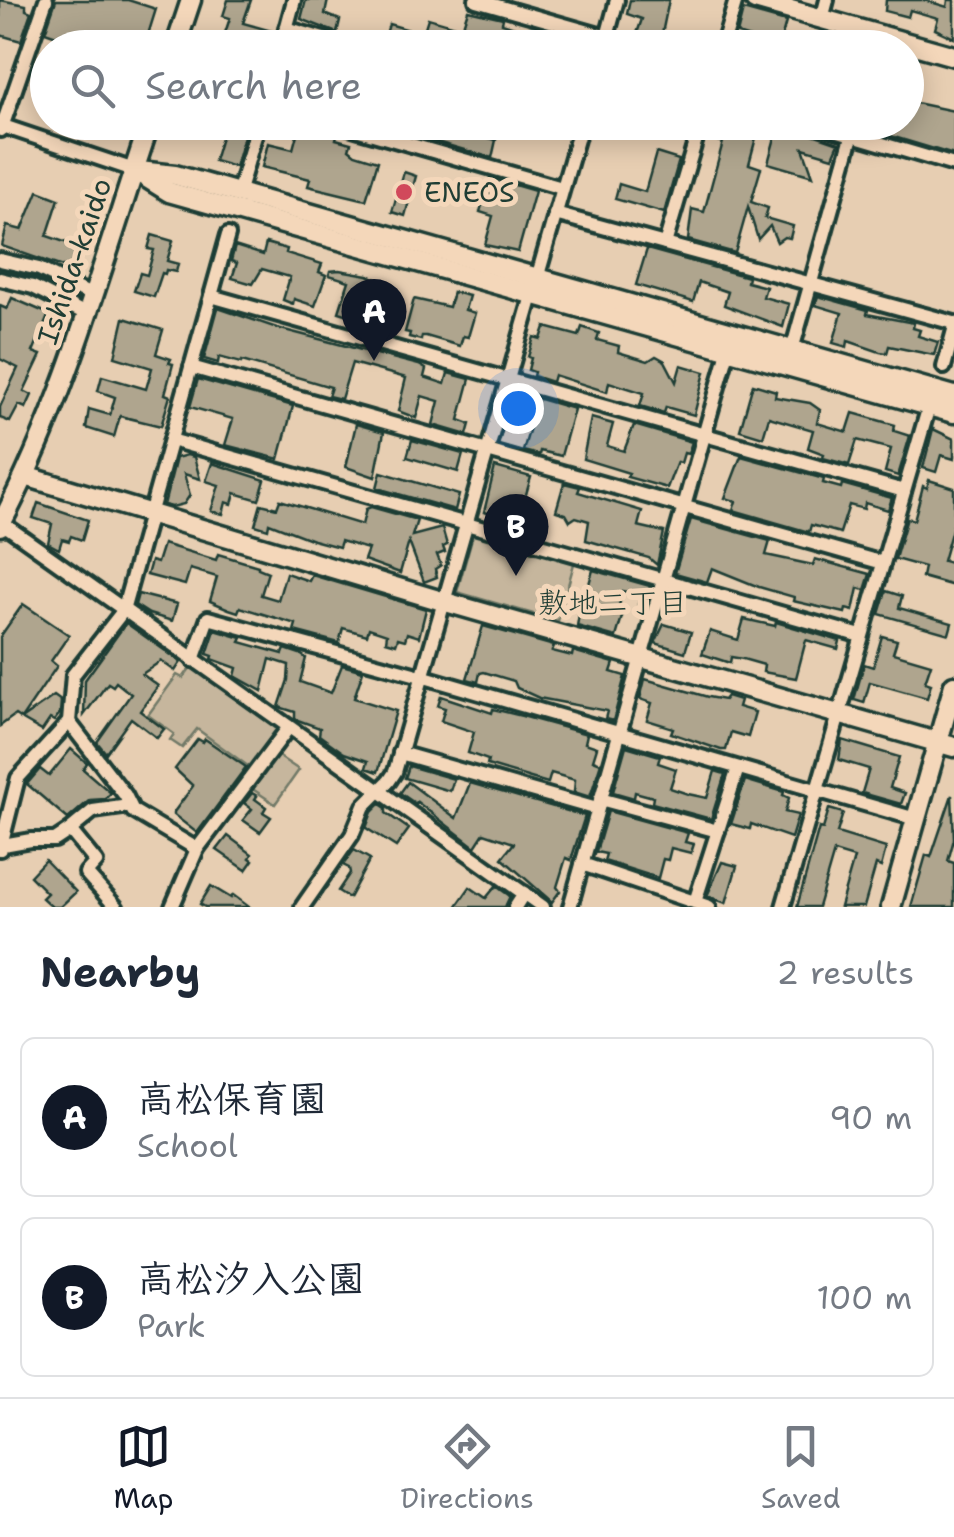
<!DOCTYPE html>
<html lang="en">
<head>
<meta charset="utf-8">
<style>
	:root { --surface:#fff; --page:#f2f2f3; --text:#1f2937; --muted:#747a83; --line:#e0e1e3; --accent:#111827 }
	body { margin:0; font-family:"Shantell Sans","Klee One",sans-serif; background:var(--page); color:var(--text) }
	.you { position:absolute; left:518px; top:408px; width:35px; height:35px; margin:-25px; border:8px solid #fff; border-radius:50%; background:#1a73e8; box-shadow:0 0 0 15px #1a73e833 }
	.badge { display:grid; place-items:center; width:65px; height:65px; border-radius:50%; background:var(--accent); color:#fff; font-size:32px; font-weight:700 }
	.pin { position:absolute; translate:-50% -82px; filter:drop-shadow(0 2px 5px #0008) }
	.pin::after { content:''; position:absolute; top:52px; width:35px; height:30px; background:inherit; clip-path:polygon(0 0,100% 0,50% 100%) }
	.list { margin:0; padding:0; list-style:none }
	h2 { display:flex; justify-content:space-between; align-items:center; height:130px; margin:0; padding:0 40px; font-size:42px }
	h2 small { font-size:32px; font-weight:400; color:var(--muted) }
	.list li { display:grid; grid-template-columns:65px 1fr auto; gap:30px; align-items:center; box-sizing:border-box; height:160px; margin:0 20px 20px; padding:0 20px; border:2px solid var(--line); border-radius:15px }
	.list b { display:block; font-size:38px; white-space:nowrap }
	.list p { margin:0; font-size:32px; white-space:nowrap; color:var(--muted) }
	.list em { font-size:32px; font-style:normal; color:var(--muted) }
	.icon { flex:none; width:55px; height:55px; fill:none; stroke:currentColor; stroke-width:2; stroke-linecap:round; stroke-linejoin:round }
	.map { position:relative; flex:none; width:954px; height:907px; overflow:hidden }
	.search { position:absolute; background:var(--surface); box-shadow:0 5px 25px #0003; left:30px; right:30px; top:30px; height:110px; display:flex; align-items:center; gap:25px; box-sizing:border-box; padding:0 35px; border-radius:55px; color:var(--muted); font-size:38px }
	.sheet { height:490px; background:var(--surface) }
	nav { display:flex; justify-content:space-around; align-items:center; box-sizing:border-box; height:140px; border-top:2px solid var(--line); background:var(--surface); font-size:28px; color:var(--muted) }
	nav a { display:grid; justify-items:center; gap:5px }
	nav .on { color:var(--accent) }
	.map>svg:first-child { display:block }
	.green { fill:#c6b69d; stroke:#727a68; stroke-width:2.5 }
	.building { fill:#afa58e; stroke:#1f3d34; stroke-width:2.5 }
	.lines { fill:none; stroke-linecap:round; stroke-linejoin:round }
	.street-casing { stroke:#1f3d34; stroke-width:20 }
	.secondary-casing { stroke:#1f3d34; stroke-width:25 }
	.street { stroke:#f4d7ba; stroke-width:12 }
	.secondary { stroke:#f4d7ba; stroke-width:18 }
	.poi-dot { fill:#d1495b; stroke:#f4d7ba; stroke-width:4 }
	.labels { text-anchor:middle; dominant-baseline:central; stroke-width:10; stroke-linejoin:round; paint-order:stroke }
	.poi-label { font-size:28px; fill:#1f3d34; stroke:#f4d7ba; text-anchor:start }
	.street-label { font-size:28px; fill:#1f3d34; stroke:#f4d7ba }
	.neighbourhood-label { font-size:30px; fill:#1f3d34; stroke:#f4d7ba }
</style>
</head>
<body>
<div class="map">
<svg width="954" height="907" viewBox="0 0 954 907">
	<rect width="100%" height="100%" fill="#e7ceb2"/>
	<filter id="ink" filterUnits="userSpaceOnUse"><feTurbulence type="fractalNoise" baseFrequency=".01" numOctaves="2"/><feDisplacementMap in="SourceGraphic" scale="20" xChannelSelector="R" yChannelSelector="G"/><feConvolveMatrix kernelMatrix="1 2 1 2 8 2 1 2 1" color-interpolation-filters="sRGB"/></filter>
	<g filter="url(#ink)">
		<g class="green">
			<polygon points="474,531 575,560 558,621 457,592"/>
			<polygon points="191,667 279,730 252,769 197,729 182,748 170,740 174,734 148,715 177,675 183,678"/>
			<polygon points="275,754 299,770 275,804 251,788"/>
		</g>
		<g class="building">
			<polygon points="0,0 26,5 26,10 31,12 21,41 0,35"/>
			<polygon points="56,0 128,0 156,9 146,41 133,36 129,48 66,48 68,40 45,32"/>
			<polygon points="228,0 251,0 243,23 272,31 267,48 220,48 230,18 223,16"/>
			<polygon points="306,0 328,0 325,14 340,20 337,33 301,19"/>
			<polygon points="630,0 669,0 659,48 633,45 642,19 627,14"/>
			<polygon points="886,0 924,0 947,7 948,0 954,0 954,38 935,29 938,18 910,10 908,17 885,11"/>
			<polygon points="468,10 503,18 502,23 524,30 519,48 405,48 384,41 389,24 423,34 428,18 462,28"/>
			<polygon points="743,10 786,22 779,47 737,34"/>
			<polygon points="906,101 954,111 954,155 874,131 877,122 906,122"/>
			<polygon points="220,122 248,122 235,167 214,161 222,134 217,132"/>
			<polygon points="415,122 433,122 496,140 492,158 423,138 424,135 412,132"/>
			<polygon points="716,122 733,122 758,130 749,164 761,168 751,202 768,208 765,218 793,226 790,238 784,237 777,242 770,226 758,239 748,207 735,253 688,240 692,209 704,212 723,142 719,141 720,137 713,135"/>
			<polygon points="300,123 337,135 336,139 351,143 349,149 355,154 378,161 366,200 308,186 310,179 262,167 268,143 293,149"/>
			<polygon points="779,123 798,128 798,123 804,131 839,143 833,157 803,148 813,176 768,163"/>
			<polygon points="656,153 679,160 664,213 615,199 619,184 645,192"/>
			<polygon points="404,172 416,176 405,216 392,212"/>
			<polygon points="490,178 535,191 518,252 485,245 493,216 480,212"/>
			<polygon points="38,191 59,199 47,236 79,247 71,270 2,246 7,226 22,230"/>
			<polygon points="152,235 173,241 167,261 178,264 176,272 166,270 165,274 162,273 154,297 134,291 140,273 147,275 154,250 148,249"/>
			<polygon points="266,243 287,249 286,253 322,264 319,272 326,275 315,306 294,299 293,304 283,300 290,277 262,269 253,284 232,278 237,263 231,261 235,246 263,255"/>
			<polygon points="647,249 748,277 747,282 766,287 763,297 789,304 783,327 724,305 728,292 699,282 693,302 636,285"/>
			<polygon points="339,270 368,275 394,287 382,325 339,312 349,281 329,275 330,271"/>
			<polygon points="453,292 469,296 465,310 475,313 468,337 463,336 460,346 426,336 422,336 421,340 409,337 410,333 405,332 414,299 449,307"/>
			<polygon points="818,296 868,310 867,314 914,323 913,328 920,330 918,336 938,342 934,355 889,346 887,353 880,352 848,341 847,347 833,343 842,313 815,305"/>
			<polygon points="12,298 49,314 33,352 41,355 24,391 32,395 26,408 19,405 10,422 0,418 0,407 18,368 0,359 0,306 7,309"/>
			<polygon points="218,308 277,328 419,365 426,369 424,377 445,384 448,373 470,379 459,420 470,424 467,435 433,425 439,401 422,396 416,418 398,411 406,378 352,363 341,399 328,396 331,387 242,361 241,363 219,357 218,363 204,359"/>
			<polygon points="124,318 163,330 156,354 171,359 169,363 173,364 165,394 170,396 161,426 120,416 114,437 86,428 89,409 110,415 115,397 98,391 102,376 146,389 152,368 115,357"/>
			<polygon points="545,327 579,336 582,327 599,333 597,340 619,346 618,352 648,361 656,356 665,361 676,382 681,365 705,372 694,415 666,407 664,413 640,406 644,393 609,382 607,392 554,375 552,382 533,376 534,372 528,370 531,358 528,357 534,337 541,339"/>
			<polygon points="198,379 293,406 279,459 225,445 233,419 190,407"/>
			<polygon points="753,384 776,391 775,397 810,403 820,410 817,423 847,432 853,413 895,425 894,431 910,436 898,476 885,472 891,449 857,440 849,465 823,458 824,454 808,448 813,430 769,417 763,437 740,430"/>
			<polygon points="519,393 574,409 561,456 540,451 539,455 523,451 531,424 514,415"/>
			<polygon points="591,418 613,424 607,446 624,451 634,425 692,442 688,454 684,453 681,463 677,462 667,488 627,477 629,473 583,459"/>
			<polygon points="356,424 384,432 375,477 346,467"/>
			<polygon points="933,429 954,439 954,459 941,455 936,472 923,468"/>
			<polygon points="412,440 463,454 458,472 407,457"/>
			<polygon points="187,455 194,457 200,479 184,474 190,495 184,504 172,507 164,505 176,458"/>
			<polygon points="741,456 824,479 823,483 841,488 842,484 892,498 888,510 865,503 864,509 849,505 840,533 811,525 809,532 733,510 736,501 725,498"/>
			<polygon points="212,463 265,480 259,500 235,493 232,504 226,502 223,514 211,511 219,485 206,481"/>
			<polygon points="495,467 531,477 522,508 515,506 514,511 510,510 507,518 484,512"/>
			<polygon points="381,472 459,495 455,510 377,488"/>
			<polygon points="929,480 954,488 954,522 943,561 954,564 954,586 922,577 924,567 895,559 907,518 914,520 923,486 927,488"/>
			<polygon points="564,483 580,487 578,492 642,511 638,526 664,532 657,565 649,558 586,540 589,521 576,517 570,521 566,514 556,511"/>
			<polygon points="280,500 362,525 366,509 371,507 417,520 412,536 442,528 447,545 443,547 445,552 437,555 441,565 435,569 437,577 424,582 409,542 400,573 364,560 368,549 341,541 339,547 313,540 269,523 268,529 255,525 261,504 277,508"/>
			<polygon points="38,503 88,520 82,540 71,536 69,541 62,539 59,549 48,543 52,524 33,518"/>
			<polygon points="691,519 770,541 766,555 813,565 815,559 870,574 865,590 858,588 853,611 846,609 845,613 793,601 794,597 759,587 712,568 707,582 675,573"/>
			<polygon points="163,544 216,560 218,554 258,566 258,568 268,572 261,595 278,600 286,573 309,581 312,575 426,609 419,637 407,633 405,640 398,638 396,644 386,641 387,634 369,628 367,635 343,628 339,643 294,631 296,624 240,607 238,612 229,609 210,601 217,577 190,569 185,585 147,575 151,561 157,563"/>
			<polygon points="593,570 650,586 645,606 638,604 640,596 623,591 618,609 624,610 616,637 577,626 583,590 587,591"/>
			<polygon points="886,591 902,596 899,608 952,623 949,634 879,614"/>
			<polygon points="138,594 177,604 172,621 149,614 135,605"/>
			<polygon points="23,604 69,635 51,661 57,666 21,719 15,715 0,726 0,637"/>
			<polygon points="744,619 775,626 776,622 840,641 838,649 806,640 796,678 763,672 764,665 743,659 731,657 730,663 702,654 710,631 738,640"/>
			<polygon points="126,623 181,662 175,671 161,661 142,674 158,686 140,711 164,729 157,738 131,718 106,753 97,742 131,694 116,682 113,686 108,683 84,715 85,680"/>
			<polygon points="664,624 691,632 685,652 655,643"/>
			<polygon points="483,626 554,646 552,651 572,656 573,651 614,663 611,672 625,676 613,721 605,719 607,711 539,698 517,688 514,681 484,672 480,673 478,682 467,679"/>
			<polygon points="215,630 242,638 240,642 283,654 285,649 300,654 306,658 300,682 331,693 342,665 363,671 354,698 396,711 378,772 366,768 368,761 344,753 319,735 320,728 295,719 295,712 279,707 288,680 289,665 270,659 262,691 235,676 237,668 212,659 213,656 207,654"/>
			<polygon points="882,636 897,640 893,653 931,664 925,682 931,684 927,698 870,682 864,703 854,700 864,664 873,667"/>
			<polygon points="645,679 708,697 724,700 727,696 740,700 738,707 755,712 748,737 731,732 726,750 721,750 671,733 673,728 647,720 652,703 640,699"/>
			<polygon points="54,696 61,701 60,713 54,721 50,719 42,731 21,719"/>
			<polygon points="441,696 492,713 493,709 522,716 587,734 585,743 597,747 593,760 601,763 590,797 574,792 575,780 551,773 548,783 534,779 487,765 488,760 468,753 474,732 441,721 445,708 438,706"/>
			<polygon points="198,739 203,742 205,739 246,767 197,833 174,815 174,812 193,786 175,769"/>
			<polygon points="842,740 899,757 890,788 905,793 901,804 862,793 869,769 839,760"/>
			<polygon points="626,746 660,756 658,763 676,769 670,788 688,794 707,798 715,771 725,774 711,819 652,803 653,797 635,792 634,798 613,792"/>
			<polygon points="71,749 87,763 83,769 111,793 105,799 90,800 68,819 27,784 40,769 49,776"/>
			<polygon points="409,766 454,779 450,791 405,778"/>
			<polygon points="745,780 784,792 783,795 789,798 785,812 798,815 791,838 751,824 750,829 731,824"/>
			<polygon points="408,782 456,818 470,783 585,816 571,860 566,858 557,887 560,891 552,902 502,858 514,843 484,833 475,847 417,802 416,804 400,793"/>
			<polygon points="252,793 257,796 255,799 266,807 263,812 271,817 260,832 243,820 252,809 244,803"/>
			<polygon points="952,795 954,839 948,861 954,863 954,907 911,907 926,855 931,857"/>
			<polygon points="380,804 386,808 386,813 409,829 396,847 366,828 372,812"/>
			<polygon points="829,809 843,813 837,833 886,848 881,867 876,865 864,907 840,907 854,858 834,852 818,907 797,907 819,828 823,829"/>
			<polygon points="608,811 688,833 685,842 694,844 691,853 671,848 668,860 663,859 658,878 604,861 606,854 596,852"/>
			<polygon points="228,836 252,854 250,858 253,860 246,870 217,850"/>
			<polygon points="354,850 370,859 349,898 338,891 350,873 349,868 343,865"/>
			<polygon points="45,860 76,892 60,907 52,907 42,898 47,893 30,876"/>
			<polygon points="722,862 737,866 726,903 707,896"/>
			<polygon points="211,886 231,898 233,895 249,907 205,907 200,904"/>
			<polygon points="496,886 510,896 505,907 456,907 470,887 486,898"/>
		</g>
		<g class="lines">
			<defs>
				<g id="street">
					<polyline points="476,0 607,37"/>
					<polyline points="822,19 827,0"/>
					<polyline points="286,28 354,48"/>
					<polyline points="281,48 294,0"/>
					<polyline points="604,48 617,0"/>
					<polyline points="722,48 736,0"/>
					<polyline points="331,122 562,188"/>
					<polyline points="808,122 954,165"/>
					<polyline points="0,125 134,170"/>
					<polyline points="1,130 46,0"/>
					<polyline points="238,194 259,122"/>
					<polyline points="555,214 954,323"/>
					<polyline points="228,235 123,611 73,675 69,722 125,795 133,811 197,849 289,727"/>
					<polyline points="665,244 701,122"/>
					<polyline points="0,260 39,269 95,297"/>
					<polyline points="0,279 33,287 88,315"/>
					<polyline points="211,296 904,491"/>
					<polyline points="792,350 856,122"/>
					<polyline points="191,367 883,563"/>
					<polyline points="944,367 954,330"/>
					<polyline points="171,440 861,636"/>
					<polyline points="2,523 543,907"/>
					<polyline points="193,660 208,618 421,676 916,819"/>
					<polyline points="400,753 597,809"/>
					<polyline points="600,799 718,831"/>
					<polyline points="70,830 93,811 129,806"/>
					<polyline points="3,845 31,840 55,840 70,830 96,862 86,873 116,907"/>
					<polyline points="0,849 18,778 69,722"/>
					<polyline points="582,864 709,907"/>
					<polyline points="695,902 738,768"/>
					<polyline points="172,907 197,849"/>
					<polyline points="302,907 352,835 364,806 389,781 395,772 582,122"/>
					<polyline points="515,907 524,893"/>
					<polyline points="570,907 729,348"/>
					<polyline points="783,907 929,406"/>
				</g>
				<g id="secondary">
					<polyline points="755,0 954,56"/>
					<polyline points="175,48 191,0"/>
					<polyline points="134,170 169,192 954,413"/>
					<polyline points="139,171 175,175 954,396"/>
					<polyline points="25,476 442,601 954,747"/>
					<path d="M0 526C67 398 104 258 150 122"/>
					<polyline points="891,907 954,685"/>
				</g>
			</defs>
			<use href="#street" class="street-casing"/>
			<use href="#secondary" class="secondary-casing"/>
			<use href="#street" class="street"/>
			<use href="#secondary" class="secondary"/>
		</g>
	</g>
	<circle class="poi-dot" cx="404" cy="192" r="10"/>
	<g class="labels">
		<g class="poi-label">
			<text x="424" y="192">ENEOS</text>
		</g>
		<g class="street-label">
			<text transform="translate(74 261) rotate(-71)">Ishida-kaido</text>
		</g>
		<g class="neighbourhood-label">
			<text x="613" y="602">敷地二丁目</text>
		</g>
	</g>
</svg>
<div class="you"></div>
<div class="pin badge" style="left:374px;top:361px">A</div>
<div class="pin badge" style="left:516px;top:576px">B</div>
<div class="search"><svg class="icon" aria-label="search" viewBox="0 0 24 24"><circle cx="10" cy="10" r="6"/><path d="M15 15l6 6"/></svg>Search here</div>
</div>
<section class="sheet">
<h2>Nearby<small>2 results</small></h2>
<ul class="list">
<li><span class="badge">A</span><div><b>高松保育園</b><p>School</p></div><em>90 m</em></li>
<li><span class="badge">B</span><div><b>高松汐入公園</b><p>Park</p></div><em>100 m</em></li>
</ul>
</section>
<nav>
<a class="on"><svg class="icon" aria-label="map" viewBox="0 0 24 24"><path d="M3 6l6-2 6 2 6-2v14l-6 2-6-2-6 2zM9 4v14M15 6v14"/></svg>Map</a>
<a><svg class="icon" aria-label="directions" viewBox="0 0 24 24"><path d="M12 3l9 9-9 9-9-9zM9 14v-3h6M13 9l2 2-2 2"/></svg>Directions</a>
<a><svg class="icon" aria-label="saved" viewBox="0 0 24 24"><path d="M7 4h10v16l-5-4-5 4z"/></svg>Saved</a>
</nav>
</body>
</html>
